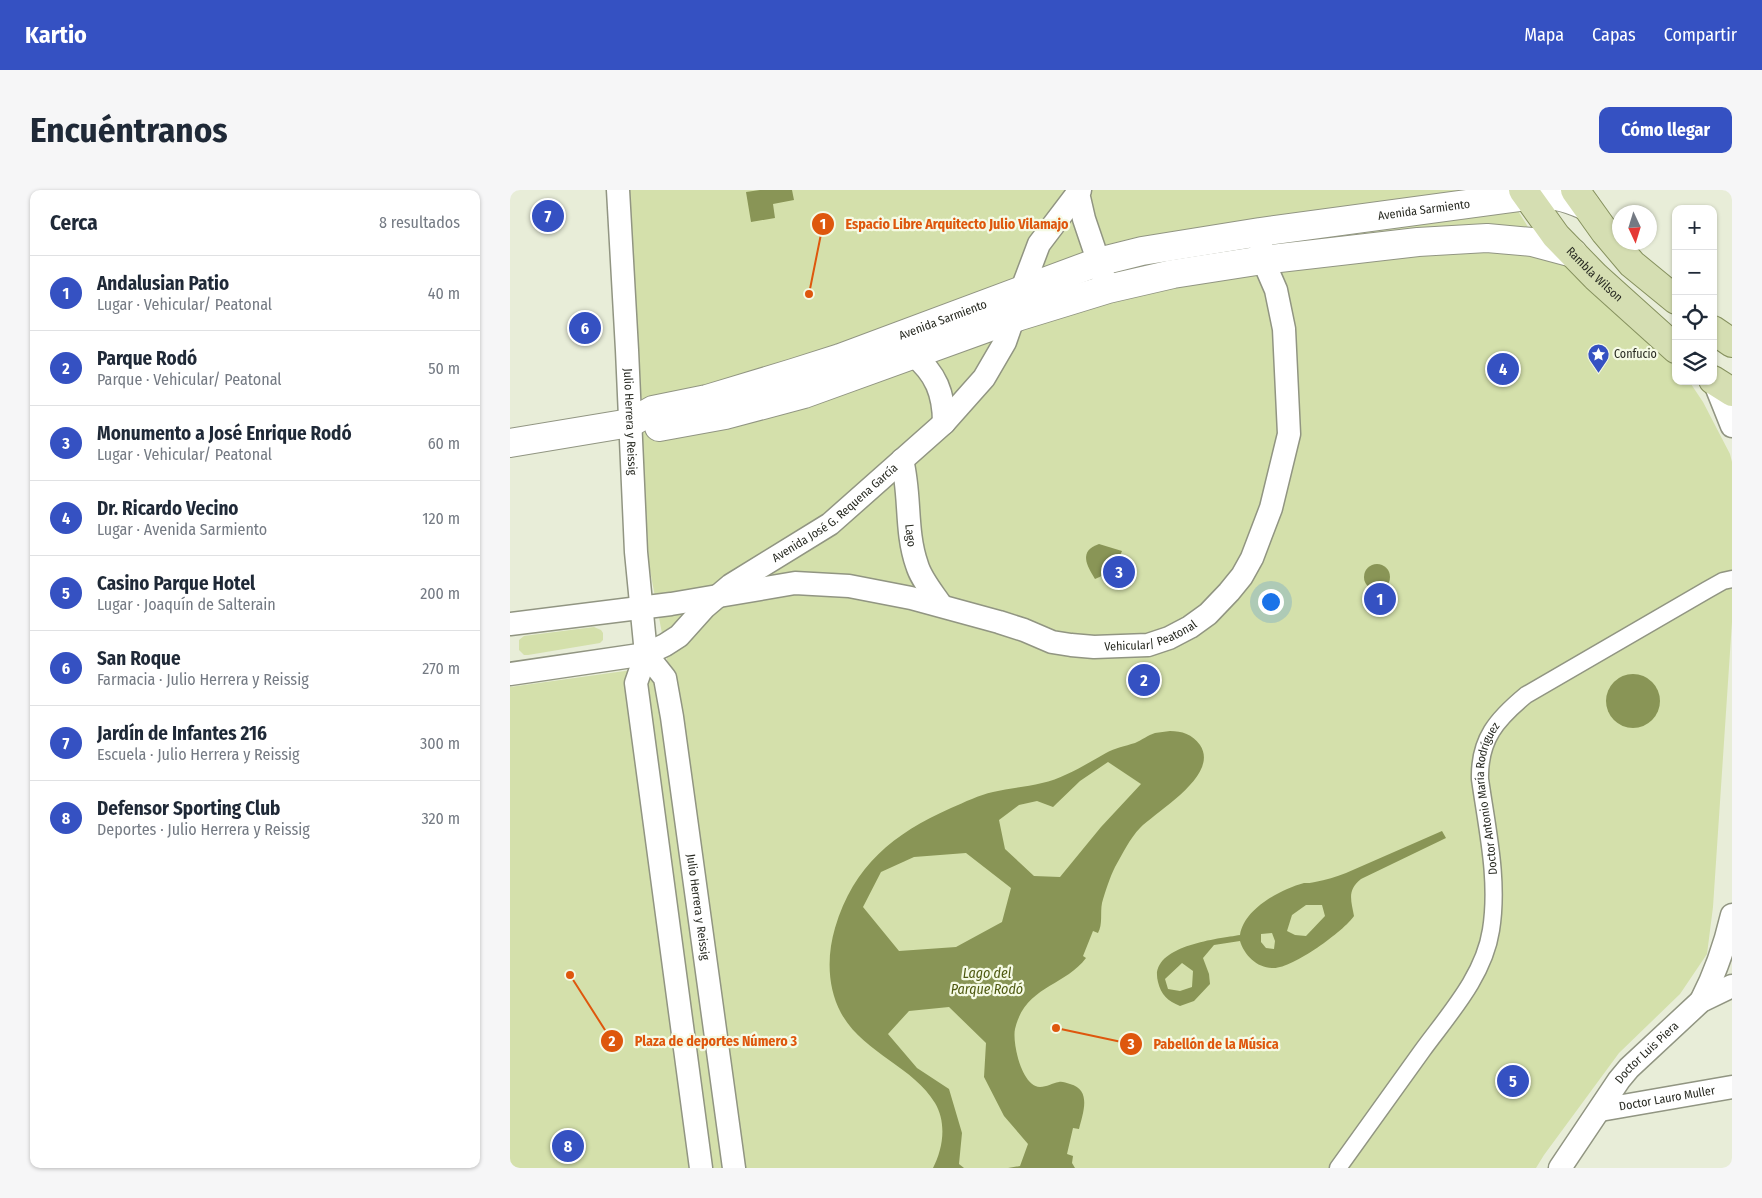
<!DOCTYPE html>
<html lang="es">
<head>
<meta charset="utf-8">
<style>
	:root { --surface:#fff; --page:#f6f6f7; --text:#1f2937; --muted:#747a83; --line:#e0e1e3; --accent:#3551c2 }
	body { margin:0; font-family:"Fira Sans Condensed",sans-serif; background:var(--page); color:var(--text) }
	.controls { position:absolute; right:15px; top:15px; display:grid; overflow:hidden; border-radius:10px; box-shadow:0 1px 4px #0004 }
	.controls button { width:45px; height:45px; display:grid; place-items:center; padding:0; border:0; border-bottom:1px solid var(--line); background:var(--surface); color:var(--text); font:25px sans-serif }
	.compass { position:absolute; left:1102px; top:15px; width:45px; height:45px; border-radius:50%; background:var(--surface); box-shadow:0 1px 4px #0004; rotate:176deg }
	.you { position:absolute; left:760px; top:411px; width:18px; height:18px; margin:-12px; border:4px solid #fff; border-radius:50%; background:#1a73e8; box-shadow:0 0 0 8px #1a73e833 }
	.badge { display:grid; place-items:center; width:32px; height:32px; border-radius:50%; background:var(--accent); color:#fff; font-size:16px; font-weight:700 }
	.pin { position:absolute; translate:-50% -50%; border:2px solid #fff; box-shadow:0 1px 5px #0006 }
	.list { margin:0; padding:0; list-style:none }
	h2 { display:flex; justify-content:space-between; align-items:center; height:65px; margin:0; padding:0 20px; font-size:21px }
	h2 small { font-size:16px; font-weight:400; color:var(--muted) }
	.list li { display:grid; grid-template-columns:32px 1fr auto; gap:15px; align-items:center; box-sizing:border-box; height:75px; padding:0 20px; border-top:1px solid var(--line) }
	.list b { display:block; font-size:19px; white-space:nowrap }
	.list p { margin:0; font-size:16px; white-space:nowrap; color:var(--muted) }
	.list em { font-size:16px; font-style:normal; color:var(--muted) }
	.icon { flex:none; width:28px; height:28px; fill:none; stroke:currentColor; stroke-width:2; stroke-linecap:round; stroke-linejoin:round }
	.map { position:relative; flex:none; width:1222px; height:978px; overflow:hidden; border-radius:10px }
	header { display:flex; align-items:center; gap:30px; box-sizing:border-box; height:70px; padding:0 25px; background:var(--accent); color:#fff }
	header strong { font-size:24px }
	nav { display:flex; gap:28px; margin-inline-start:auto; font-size:18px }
	.intro { display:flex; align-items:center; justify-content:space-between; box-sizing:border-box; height:120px; padding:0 30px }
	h1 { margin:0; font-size:35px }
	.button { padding:12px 22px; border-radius:10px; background:var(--accent); color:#fff; font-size:18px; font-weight:700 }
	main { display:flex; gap:30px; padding:0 30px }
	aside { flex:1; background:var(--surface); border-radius:10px; box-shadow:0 1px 4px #0004 }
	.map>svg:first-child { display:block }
	.green { fill:#d4e0ab }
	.water { fill:#899556; fill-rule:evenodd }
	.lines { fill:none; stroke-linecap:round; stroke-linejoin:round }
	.pedestrian-casing { stroke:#919582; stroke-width:19 }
	.minor-casing { stroke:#919582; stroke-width:25 }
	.tertiary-casing { stroke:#919582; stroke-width:30 }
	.primary-casing { stroke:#86915e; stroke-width:30 }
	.pedestrian { stroke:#fff; stroke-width:16 }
	.minor { stroke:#fff; stroke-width:22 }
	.tertiary { stroke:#fff; stroke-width:28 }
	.primary { stroke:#d5deb2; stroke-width:28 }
	.labels { text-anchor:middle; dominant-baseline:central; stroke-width:4.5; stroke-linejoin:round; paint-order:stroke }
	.street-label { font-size:12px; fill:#282a22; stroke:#f5fae5 }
	.poi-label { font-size:12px; fill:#282a22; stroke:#f5fae5; text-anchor:start }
	.water-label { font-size:14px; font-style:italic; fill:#4e5910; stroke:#f5fae5 }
	.leader { fill:none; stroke:#de570d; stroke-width:2 }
	.callout-dot { fill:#de570d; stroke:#f5fae5; stroke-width:2 }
	.mark-label { font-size:15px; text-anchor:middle; font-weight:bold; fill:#fff }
	.callout-label { font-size:14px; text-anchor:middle; font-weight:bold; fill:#de570d; stroke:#f5fae5; stroke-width:4.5; stroke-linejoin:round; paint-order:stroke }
</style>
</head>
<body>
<header>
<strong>Kartio</strong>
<nav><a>Mapa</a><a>Capas</a><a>Compartir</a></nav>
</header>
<div class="intro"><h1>Encuéntranos</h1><a class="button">Cómo llegar</a></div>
<main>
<aside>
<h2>Cerca<small>8 resultados</small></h2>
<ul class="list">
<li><span class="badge">1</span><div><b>Andalusian Patio</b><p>Lugar · Vehicular/ Peatonal</p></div><em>40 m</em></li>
<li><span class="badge">2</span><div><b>Parque Rodó</b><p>Parque · Vehicular/ Peatonal</p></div><em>50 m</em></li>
<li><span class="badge">3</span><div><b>Monumento a José Enrique Rodó</b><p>Lugar · Vehicular/ Peatonal</p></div><em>60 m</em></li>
<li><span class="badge">4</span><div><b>Dr. Ricardo Vecino</b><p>Lugar · Avenida Sarmiento</p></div><em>120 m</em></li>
<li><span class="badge">5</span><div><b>Casino Parque Hotel</b><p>Lugar · Joaquín de Salterain</p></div><em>200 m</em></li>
<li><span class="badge">6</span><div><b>San Roque</b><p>Farmacia · Julio Herrera y Reissig</p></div><em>270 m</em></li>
<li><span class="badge">7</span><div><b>Jardín de Infantes 216</b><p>Escuela · Julio Herrera y Reissig</p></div><em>300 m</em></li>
<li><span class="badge">8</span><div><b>Defensor Sporting Club</b><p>Deportes · Julio Herrera y Reissig</p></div><em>320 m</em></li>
</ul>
</aside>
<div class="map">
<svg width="1222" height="978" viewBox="0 0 1222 978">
	<rect width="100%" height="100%" fill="#e8edd8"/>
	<g class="green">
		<polygon points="118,0 995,0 1018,37 1073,89 1098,110 1166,175 1166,191 1179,191 1193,212 1220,264 1222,272 1222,432 1203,717 1197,764 1170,804 1109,863 1034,965 1026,978 0,978 0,497 158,475 139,375"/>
		<polygon points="84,437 91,440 93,443 93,450 90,453 18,465 14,465 9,460 9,450 14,446"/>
	</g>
	<g class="water">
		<polygon points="250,0 282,0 284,10 263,14 265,28 241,32 236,2"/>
		<path d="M589 354 612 361 603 381 585 389C577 376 568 361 589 354Z"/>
		<circle cx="867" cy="387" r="13"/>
		<circle cx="1123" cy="511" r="27"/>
		<path d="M660 541C672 541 682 544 690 555 710 585 648 620 630 638 620 648 612 665 605 677 600 687 595 702 592 713 590 723 593 734 588 743L583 741 573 766 576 768C554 797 515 796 505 839 502 853 512 897 530 897 537 897 542 893 549 892 552 891 556 893 560 894 582 900 573 923 569 939L563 938 557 964 563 966 562 973 565 978H498L510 976 518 954 494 926 474 887 476 853 439 817 399 821 378 844 407 878 439 899 452 943 449 974 454 978H423C433 959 437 933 425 913 404 877 353 863 331 823 317 797 317 765 325 738 344 675 383 644 441 618 455 612 469 605 483 602 499 598 516 597 532 593 555 588 576 574 596 563 605 558 615 556 625 553 632 550 638 545 645 543 650 542 655 542 660 541ZM598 572 631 594 591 637 550 687 524 686 495 659 489 630 509 615 527 611 543 617 570 591ZM456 663 501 698 492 732 446 757 389 761 353 717 371 682 404 667Z"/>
		<path d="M932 641 936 648 851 689C837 700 841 710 844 726 834 741 783 778 764 778 748 779 734 765 730 751L704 755 693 768 699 784 700 794 684 811 670 816C658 811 651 805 648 792 638 756 706 749 730 745 734 719 769 700 794 693 797 693 802 693 805 692 816 690 826 687 836 683ZM796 715H812L815 726 796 746 785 745 777 741 782 725ZM762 743 765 751 764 759 756 758 751 752V744ZM672 773 683 781 682 797 670 801 658 799 655 789Z"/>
	</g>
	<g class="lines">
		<defs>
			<g id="pedestrian">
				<path id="s1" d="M828 978C856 939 884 900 912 861 939 824 974 786 981 740 989 690 977 639 970 589 969 549 987 529 1016 505L1197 400 1213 391 1222 389"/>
			</g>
			<g id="minor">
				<path id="s2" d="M108 0 117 160 126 362 136 464 126 493 191 978"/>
				<polyline points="568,3 574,29 594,88"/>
				<polyline points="512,99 529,54 570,0"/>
				<path d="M403 165C426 183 434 204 434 233"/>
				<polyline points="1204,191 1222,236"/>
				<path id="s3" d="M392 270C401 305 395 341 407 375 411 389 423 403 431 415"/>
				<path id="s4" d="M0 434 161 414 285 393 339 396 401 408 489 432 514 440 542 452 561 455 584 457 638 455 659 448 680 437 698 424 719 402 732 386 742 368 761 318 779 244 774 139 766 100 753 70 751 55"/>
				<path id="s5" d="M136 464 155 488 162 527 224 978"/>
				<path id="s6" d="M0 484 136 464 155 455 169 446 195 417 221 395 320 334 434 233 474 188 495 152 503 129"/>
				<path d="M1191 811C1205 784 1215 755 1222 725"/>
				<path id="s7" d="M1090 920 1222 897"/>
				<path id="s8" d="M1050 978 1109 890 1119 878 1191 811 1222 796"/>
			</g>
			<g id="tertiary">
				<polyline points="149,237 215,225 294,204 510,126 598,99 663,84 753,70 908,52 977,48 1022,52 1063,63"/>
				<path id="s9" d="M0 253 120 233 143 220 197 209 283 183 330 168 588 72 632 61 750 42 1016 6C1042 4 1052 5 1076 16"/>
			</g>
			<g id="primary">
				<path id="s10" d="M1013 0 1046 46 1086 87 1166 159"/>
				<polyline points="1065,0 1095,42 1122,74 1166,110"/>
				<polyline points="1203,140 1222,153"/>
				<polyline points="1203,190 1222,202"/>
			</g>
		</defs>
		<use href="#pedestrian" class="pedestrian-casing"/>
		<use href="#minor" class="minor-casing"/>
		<use href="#tertiary" class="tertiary-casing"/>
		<use href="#primary" class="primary-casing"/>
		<use href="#pedestrian" class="pedestrian"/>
		<use href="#minor" class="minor"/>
		<use href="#tertiary" class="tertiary"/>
		<use href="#primary" class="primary"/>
	</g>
	<defs>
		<symbol id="sight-pin" viewBox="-11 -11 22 30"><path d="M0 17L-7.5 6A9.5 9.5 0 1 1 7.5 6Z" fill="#3551c2" stroke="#f5fae5"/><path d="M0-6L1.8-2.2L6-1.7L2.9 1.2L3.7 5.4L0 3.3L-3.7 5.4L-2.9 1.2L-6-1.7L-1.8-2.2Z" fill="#fff"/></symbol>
	</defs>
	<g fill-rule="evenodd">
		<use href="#sight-pin" x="1076" y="152" width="25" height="34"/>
	</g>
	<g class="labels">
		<g class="street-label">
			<text stroke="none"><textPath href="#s9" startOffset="948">Avenida Sarmiento</textPath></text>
			<text stroke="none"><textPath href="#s10" startOffset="111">Rambla Wilson</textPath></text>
			<text stroke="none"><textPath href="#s9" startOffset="452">Avenida Sarmiento</textPath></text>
			<text stroke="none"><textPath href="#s2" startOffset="232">Julio Herrera y Reissig</textPath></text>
			<text stroke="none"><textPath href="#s6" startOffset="375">Avenida José G. Requena García</textPath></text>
			<text stroke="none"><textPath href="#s3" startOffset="76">Lago</textPath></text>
			<text stroke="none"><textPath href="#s4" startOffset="654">Vehicular/ Peatonal</textPath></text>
			<text stroke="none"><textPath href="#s1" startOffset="418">Doctor Antonio María Rodríguez</textPath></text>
			<text stroke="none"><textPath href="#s5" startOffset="262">Julio Herrera y Reissig</textPath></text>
			<text stroke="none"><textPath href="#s8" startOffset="145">Doctor Luis Piera</textPath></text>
			<text stroke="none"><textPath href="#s7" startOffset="68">Doctor Lauro Muller</textPath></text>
		</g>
		<g class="poi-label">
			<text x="1104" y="164">Confucio</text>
		</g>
		<g class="water-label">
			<text x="477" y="783">Lago del<tspan x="477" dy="16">Parque Rodó</tspan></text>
		</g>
	</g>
	<path class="leader" d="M299 104L313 34M60 785L102 851M546 838L621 854"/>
	<g class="callout-dot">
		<circle cx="299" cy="104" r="5"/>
		<circle cx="60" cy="785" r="5"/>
		<circle cx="546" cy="838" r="5"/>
		<circle cx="313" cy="34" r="12"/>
		<circle cx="102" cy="851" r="12"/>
		<circle cx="621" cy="854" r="12"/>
	</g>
	<g class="mark-label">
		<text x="313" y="39">1</text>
		<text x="102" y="856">2</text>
		<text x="621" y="859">3</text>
	</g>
	<g class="callout-label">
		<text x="447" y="39">Espacio Libre Arquitecto Julio Vilamajo</text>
		<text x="206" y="856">Plaza de deportes Número 3</text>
		<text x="706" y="859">Pabellón de la Música</text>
	</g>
</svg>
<div class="controls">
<button>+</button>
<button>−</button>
<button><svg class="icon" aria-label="locate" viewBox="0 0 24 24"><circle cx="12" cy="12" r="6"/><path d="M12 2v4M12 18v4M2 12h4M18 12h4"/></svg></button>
<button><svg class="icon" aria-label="layers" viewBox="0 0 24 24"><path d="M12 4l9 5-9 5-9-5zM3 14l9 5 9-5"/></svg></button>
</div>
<svg class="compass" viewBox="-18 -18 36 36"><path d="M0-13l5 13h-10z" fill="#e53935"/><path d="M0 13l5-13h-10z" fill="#747a83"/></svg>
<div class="you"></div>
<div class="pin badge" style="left:870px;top:409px">1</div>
<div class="pin badge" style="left:634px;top:490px">2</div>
<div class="pin badge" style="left:609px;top:382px">3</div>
<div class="pin badge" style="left:993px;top:179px">4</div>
<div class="pin badge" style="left:1003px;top:891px">5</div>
<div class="pin badge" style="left:75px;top:138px">6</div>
<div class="pin badge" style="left:38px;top:26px">7</div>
<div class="pin badge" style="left:58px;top:956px">8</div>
</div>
</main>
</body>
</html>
